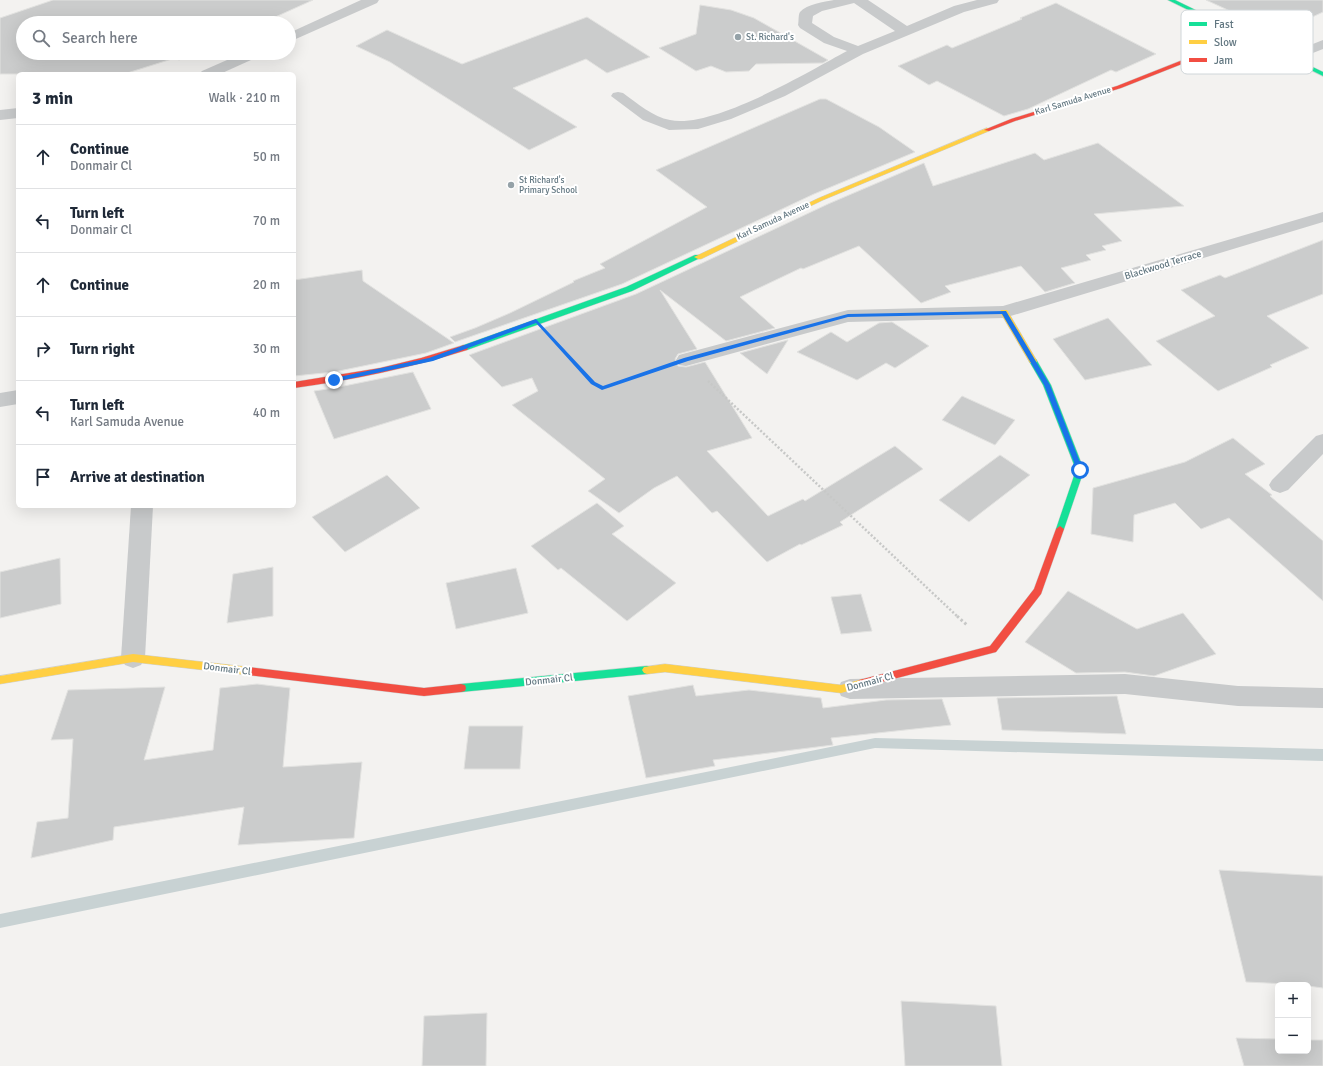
<!DOCTYPE html>
<html lang="en">
<head>
<meta charset="utf-8">
<style>
	:root { --surface:#fff; --page:#f2f2f3; --text:#1f2937; --muted:#747a83; --line:#e0e1e3 }
	body { margin:0; font-family:Signika,sans-serif; background:var(--page); color:var(--text) }
	.controls { position:absolute; right:12px; bottom:12px; display:grid; overflow:hidden; border-radius:6px; box-shadow:0 4px 16px #0002 }
	.controls button { width:36px; height:36px; display:grid; place-items:center; padding:0; border:0; border-bottom:1px solid var(--line); background:var(--surface); color:var(--text); font:20px sans-serif }
	.stop { position:absolute; width:12px; height:12px; margin:-9px; border:3px solid #1a73e8; border-radius:50%; background:#fff }
	.stop.end { background:#1a73e8; border-color:#fff; box-shadow:0 1px 4px #0008 }
	.list { margin:0; padding:0; list-style:none }
	h2 { display:flex; justify-content:space-between; align-items:center; height:52px; margin:0; padding:0 16px; font-size:17px }
	h2 small { font-size:13px; font-weight:400; color:var(--muted) }
	.list li { display:grid; grid-template-columns:26px 1fr auto; gap:12px; align-items:center; box-sizing:border-box; height:64px; padding:0 16px; border-top:1px solid var(--line) }
	.list b { display:block; font-size:15px; white-space:nowrap }
	.list p { margin:0; font-size:13px; white-space:nowrap; color:var(--muted) }
	.list em { font-size:13px; font-style:normal; color:var(--muted) }
	.icon { flex:none; width:22px; height:22px; fill:none; stroke:currentColor; stroke-width:2; stroke-linecap:round; stroke-linejoin:round }
	.map { position:relative; flex:none; width:1323px; height:1066px; overflow:hidden }
	.search { position:absolute; background:var(--surface); box-shadow:0 4px 16px #0002; left:16px; top:16px; width:280px; height:44px; display:flex; align-items:center; gap:10px; box-sizing:border-box; padding:0 14px; border-radius:22px; color:var(--muted); font-size:15px }
	.panel { position:absolute; background:var(--surface); box-shadow:0 4px 16px #0002; left:16px; top:72px; width:280px; height:436px; border-radius:6px }
	.map>svg:first-child { display:block }
	.lines { fill:none; stroke-linecap:round; stroke-linejoin:round }
	.stream { fill:#c8d2d3; fill-rule:evenodd }
	.building { fill:#cbcccc; stroke:#e2e2e0 }
	.fast-casing { stroke:#ced0cf; stroke-width:1 }
	.slow-casing { stroke:#ced0cf; stroke-width:1 }
	.jam-casing { stroke:#ced0cf; stroke-width:1 }
	.path-far1 { stroke:#c7c8c7; stroke-width:2.5; stroke-dasharray:2 2; stroke-linecap:butt }
	.path { stroke:#c7c8c7; stroke-width:3; stroke-dasharray:2.5 2.5; stroke-linecap:butt }
	.lane { fill:#c8cacb; fill-rule:evenodd }
	.street { fill:#c8cacb; fill-rule:evenodd }
	.fast { fill:#16e098; fill-rule:evenodd }
	.slow { fill:#ffcf43; fill-rule:evenodd }
	.jam { fill:#f24e42; fill-rule:evenodd }
	.route { fill:#1a73e8 }
	.poi-dot { fill:#95a2a8; stroke:#fff; stroke-width:1.5 }
	.labels { text-anchor:middle; dominant-baseline:central; stroke-width:4; stroke-linejoin:round; paint-order:stroke }
	.far-poi-label { font-size:9px; fill:#627781; stroke:#fff; text-anchor:start }
	.far-street-label { font-size:9px; fill:#627781; stroke:#fff }
	.street-label { font-size:10px; fill:#627781; stroke:#fff }
	.key { fill:#fff; stroke:#d0d6d9; stroke-width:1 }
	.key-label { font-size:11px; fill:#627781 }
</style>
</head>
<body>
<div class="map">
<svg width="1323" height="1066" viewBox="0 0 1323 1066">
	<rect width="100%" height="100%" fill="#f3f2f0"/>
	<g class="lines">
		<polygon class="stream" points="875,738 1323,749 1323,761 875,748 0,928 0,914"/>
	</g>
	<g class="building">
		<polygon points="53,0 313,0 262,23 23,23 23,53 194,53 179,60 175,58 124,74 0,74 0,18"/>
		<polygon points="1206,0 1323,0 1323,12 1278,33"/>
		<polygon points="1056,3 1156,54 1116,72 1111,70 1028,109 1004,116 937,81 929,85 898,66 947,45 952,48 1022,19 1020,18"/>
		<polygon points="700,5 731,10 754,18 828,60 823,63 756,64 749,71 726,72 711,66 696,71 659,48 696,34"/>
		<polygon points="587,17 650,57 607,73 586,59 513,88 577,127 529,150 390,62 356,46 387,30 462,64"/>
		<polygon points="820,99 826,99 879,127 915,152 814,194 622,284 455,342 450,337 475,328 510,313 574,282 573,281 605,268 600,264 707,207 656,170"/>
		<polygon points="1098,143 1184,206 1094,214 1122,241 1102,246 1106,250 1086,255 1091,260 1061,268 1075,283 1071,284 1045,292 1021,266 945,286 951,292 921,303 859,246 803,269 801,268 740,297 775,328 726,341 660,290 697,349 678,354 675,359 678,366 686,367 705,362 752,438 707,451 768,516 803,499 805,501 895,446 923,469 840,522 843,525 801,545 800,544 767,562 717,511 712,513 677,476 654,488 619,513 588,491 605,479 512,405 538,391 532,378 502,387 469,355 636,294 828,204 924,163 933,186 1035,153 1044,160"/>
		<polygon points="1323,240 1323,294 1267,316 1309,348 1270,365 1272,367 1218,391 1156,341 1215,316 1181,290 1220,275 1225,278"/>
		<polygon points="362,270 363,281 454,343 426,353 334,372 294,376 294,280"/>
		<polygon points="1108,318 1152,365 1085,380 1053,339"/>
		<polygon points="892,322 929,346 895,368 886,363 857,380 797,352 831,332 847,342 879,323"/>
		<polygon points="788,340 767,374 740,353"/>
		<polygon points="413,372 431,409 334,439 314,391 334,388"/>
		<polygon points="962,396 1015,420 995,445 942,420"/>
		<polygon points="1233,438 1265,464 1245,474 1272,495 1270,496 1323,541 1323,601 1229,518 1201,529 1175,503 1134,515 1133,542 1091,534 1093,488 1185,462"/>
		<polygon points="1000,455 1030,475 969,522 939,500"/>
		<polygon points="387,475 420,508 345,552 312,517"/>
		<polygon points="597,503 624,526 612,534 676,583 627,621 561,568 558,570 531,546"/>
		<polygon points="60,558 61,604 0,618 0,572"/>
		<polygon points="273,567 273,616 227,623 233,574"/>
		<polygon points="516,568 528,613 456,629 446,583"/>
		<polygon points="1068,591 1137,629 1183,613 1216,654 1154,676 1125,672 1076,673 1025,642"/>
		<polygon points="861,594 872,631 841,634 831,597"/>
		<polygon points="257,684 290,688 283,767 362,762 354,838 238,845 244,807 114,827 113,840 31,858 37,822 68,818 73,739 51,740 68,690 165,687 144,760 213,750 220,688"/>
		<polygon points="693,685 696,696 749,690 821,698 823,708 886,700 942,699 951,725 831,738 833,745 713,760 715,766 646,778 628,696"/>
		<polygon points="1117,696 1126,734 1002,730 997,698"/>
		<polygon points="469,726 523,726 520,769 464,769"/>
		<polygon points="1219,870 1323,876 1323,988 1308,986 1308,985 1246,982"/>
		<polygon points="901,1001 996,1006 1002,1066 905,1066"/>
		<polygon points="487,1013 486,1066 422,1066 424,1016"/>
		<polygon points="1236,1038 1278,1039 1278,1051 1308,1051 1308,1040 1323,1040 1323,1066 1244,1066"/>
	</g>
	<g class="lines">
		<defs>
			<g id="fast">
				<polygon points="1168,0 1175,0 1323,72 1323,76"/>
				<polygon points="695,255 701,255 702,257 632,291 467,350 461,350 460,348 461,346 626,287"/>
				<polygon points="1033,358 1036,359 1051,385 1084,470 1064,529 1060,532 1056,529 1076,470 1043,385 1029,361"/>
				<polygon points="647,666 650,667 652,670 650,673 647,674 461,692 457,691 456,688 457,685 461,684"/>
			</g>
			<g id="slow">
				<polygon points="987,128 990,130 989,131 823,200 701,259 698,259 694,257 819,198"/>
				<polygon points="1001,310 1007,310 1037,361 1036,363 1030,363 1000,312"/>
				<polygon points="133,654 248,667 251,668 253,671 251,674 248,675 133,662 0,684 0,676"/>
				<polygon points="665,664 841,685 863,679 867,680 868,683 867,686 841,693 665,672 647,674 644,673 642,670 644,667"/>
			</g>
			<g id="jam">
				<polygon points="1246,35 1249,37 1248,38 1121,88 1015,121 989,131 984,130 1011,119 1117,86"/>
				<path d="M464 345 467 346 468 348 467 350C410 368 353 380 294 388V382L380 368 421 358Z"/>
				<polygon points="1060,526 1064,529 1041,594 996,652 863,687 859,686 858,683 859,680 863,679 990,646 1034,589 1056,529"/>
				<polygon points="248,667 424,688 461,684 465,685 466,688 465,691 461,692 424,696 248,675 245,674 243,671 245,668"/>
			</g>
		</defs>
		<use href="#fast" class="fast-casing"/>
		<use href="#slow" class="slow-casing"/>
		<use href="#jam" class="jam-casing"/>
		<g class="path-far1">
			<polyline points="556,343 593,383 602,388 659,369"/>
			<polyline points="708,381 958,617"/>
		</g>
		<polyline class="path" points="957,616 968,626"/>
		<path class="lane" d="M834 0H868L907 26 954 6 977 0H999L997 3 964 12 863 54 785 96 731 119 698 129 669 130 664 128 643 120 611 96 613 93 618 92 623 93C637 103 653 117 670 120 713 129 808 72 847 51L824 43 800 28 798 25C799 21 798 15 800 12 807 4 824 2 834 0ZM854 3 895 31 858 46 834 37 812 23 813 16 822 11Z"/>
		<g class="street">
			<polygon points="361,0 379,0 377,3 289,42 289,33"/>
			<polygon points="1323,40 1323,49 1290,62 1285,61 1283,58 1285,55"/>
			<polygon points="243,53 262,53 260,56 220,74 199,74 202,71"/>
			<polygon points="18,108 18,118 0,120 0,110"/>
			<polygon points="1323,212 1323,222 1004,318 848,322 686,366 679,365 676,360 679,355 848,310 1003,306"/>
			<polygon points="18,390 18,404 0,407 0,393"/>
			<polygon points="1323,434 1323,454 1288,490 1280,493 1272,490 1269,485 1272,480 1316,436"/>
			<polygon points="131,506 153,506 145,658 141,665 133,668 125,665 121,658"/>
			<polygon points="1125,674 1238,686 1323,688 1323,708 1238,706 1125,694 850,699 841,696 838,689 841,682 850,679"/>
		</g>
		<use href="#fast" class="fast"/>
		<use href="#slow" class="slow"/>
		<use href="#jam" class="jam"/>
	</g>
	<polygon class="route" points="1006,311 1050,385 1083,470 1082,471 1078,471 1077,470 1044,385 1002,314 848,317 688,361 602,390 591,384 536,323 433,361 334,382 331,380 334,378 429,358 536,319 595,382 603,386 684,358 848,314"/>
	<g class="poi-dot">
		<circle cx="738" cy="37" r="4"/>
		<circle cx="511" cy="185" r="4"/>
	</g>
	<g class="labels">
		<g class="far-poi-label">
			<text x="746" y="37">St. Richard's</text>
			<text x="519" y="180">St Richard's<tspan x="519" dy="10">Primary School</tspan></text>
		</g>
		<g class="far-street-label">
			<text transform="translate(1073 101) rotate(-17)">Karl Samuda Avenue</text>
			<text transform="translate(773 221) rotate(-25)">Karl Samuda Avenue</text>
		</g>
		<g class="street-label">
			<text transform="translate(1163 265) rotate(-17)">Blackwood Terrace</text>
			<text transform="translate(227 669) rotate(7)">Donmair Cl</text>
			<text transform="translate(549 680) rotate(-6)">Donmair Cl</text>
			<text transform="translate(870 682) rotate(-15)">Donmair Cl</text>
		</g>
	</g>
	<rect x="1181" y="10" width="132" height="64" rx="6" class="key"/>
	<rect x="1189" y="22" width="18" height="4" fill="#16e098"/>
	<rect x="1189" y="40" width="18" height="4" fill="#ffcf43"/>
	<rect x="1189" y="58" width="18" height="4" fill="#f24e42"/>
	<g class="key-label">
		<text x="1214" y="28">Fast</text>
		<text x="1214" y="46">Slow</text>
		<text x="1214" y="64">Jam</text>
	</g>
</svg>
<div class="controls">
<button>+</button>
<button>−</button>
</div>
<div class="stop" style="left:1080px;top:470px"></div>
<div class="stop end" style="left:334px;top:380px"></div>
<div class="search"><svg class="icon" aria-label="search" viewBox="0 0 24 24"><circle cx="10" cy="10" r="6"/><path d="M15 15l6 6"/></svg>Search here</div>
<section class="panel">
<h2>3 min<small>Walk · 210 m</small></h2>
<ul class="list">
<li><svg class="icon" aria-label="ahead" viewBox="0 0 24 24"><path d="M12 20V5M6 11l6-6 6 6"/></svg><div><b>Continue</b><p>Donmair Cl</p></div><em>50 m</em></li>
<li><svg class="icon" aria-label="left" viewBox="0 0 24 24"><path d="M17 20v-9H6M10 6l-5 5 5 5"/></svg><div><b>Turn left</b><p>Donmair Cl</p></div><em>70 m</em></li>
<li><svg class="icon" aria-label="ahead" viewBox="0 0 24 24"><path d="M12 20V5M6 11l6-6 6 6"/></svg><div><b>Continue</b></div><em>20 m</em></li>
<li><svg class="icon" aria-label="right" viewBox="0 0 24 24"><path d="M7 20v-9h11M14 6l5 5-5 5"/></svg><div><b>Turn right</b></div><em>30 m</em></li>
<li><svg class="icon" aria-label="left" viewBox="0 0 24 24"><path d="M17 20v-9H6M10 6l-5 5 5 5"/></svg><div><b>Turn left</b><p>Karl Samuda Avenue</p></div><em>40 m</em></li>
<li><svg class="icon" aria-label="arrive" viewBox="0 0 24 24"><path d="M6 21V4h12l-3 4 3 4H6"/></svg><div><b>Arrive at destination</b></div></li>
</ul>
</section>
</div>
</body>
</html>
